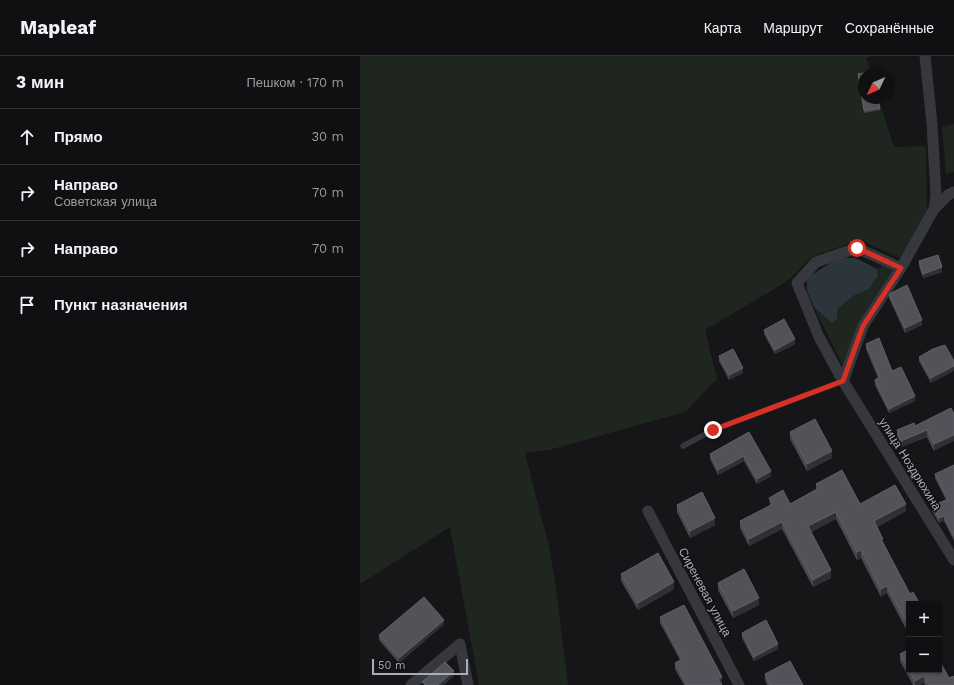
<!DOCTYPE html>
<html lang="ru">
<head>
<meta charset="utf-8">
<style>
	:root { --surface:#101012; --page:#19191b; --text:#f1f3f6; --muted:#9c9d9f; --line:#303032 }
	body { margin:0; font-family:"Work Sans",sans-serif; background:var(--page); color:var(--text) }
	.controls { position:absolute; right:12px; bottom:12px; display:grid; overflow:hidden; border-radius:0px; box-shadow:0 1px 3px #0004 }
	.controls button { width:36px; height:36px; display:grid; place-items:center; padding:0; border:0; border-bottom:1px solid var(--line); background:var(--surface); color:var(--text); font:20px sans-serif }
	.compass { position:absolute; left:498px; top:12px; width:36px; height:36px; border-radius:50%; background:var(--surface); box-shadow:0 1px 3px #0004; rotate:226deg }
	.scale { position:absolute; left:12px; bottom:10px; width:96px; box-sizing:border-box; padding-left:4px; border:2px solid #a8adb8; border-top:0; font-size:11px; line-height:14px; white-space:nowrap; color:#a8adb8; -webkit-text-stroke:3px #111113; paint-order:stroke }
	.stop { position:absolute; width:12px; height:12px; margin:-9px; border:3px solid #d93025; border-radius:50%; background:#fff }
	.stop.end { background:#d93025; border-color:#fff; box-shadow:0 1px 4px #0008 }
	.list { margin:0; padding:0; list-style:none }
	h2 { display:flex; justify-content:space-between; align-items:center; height:52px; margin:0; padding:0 16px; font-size:17px }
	h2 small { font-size:13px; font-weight:400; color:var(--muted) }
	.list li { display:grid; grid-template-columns:26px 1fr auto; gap:12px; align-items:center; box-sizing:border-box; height:56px; padding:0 16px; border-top:1px solid var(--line) }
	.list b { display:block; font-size:15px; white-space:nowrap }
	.list p { margin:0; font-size:13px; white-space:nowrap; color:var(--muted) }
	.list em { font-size:13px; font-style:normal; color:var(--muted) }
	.icon { flex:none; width:22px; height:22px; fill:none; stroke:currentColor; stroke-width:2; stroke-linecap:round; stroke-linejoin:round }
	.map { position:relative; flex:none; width:594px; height:629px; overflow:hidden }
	header { display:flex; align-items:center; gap:24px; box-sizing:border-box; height:56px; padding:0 20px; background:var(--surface); border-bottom:1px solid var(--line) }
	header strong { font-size:19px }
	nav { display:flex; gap:22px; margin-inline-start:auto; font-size:14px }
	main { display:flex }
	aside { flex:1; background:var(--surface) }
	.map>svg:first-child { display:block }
	.green { fill:#1e261f }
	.water { fill:#2c353c }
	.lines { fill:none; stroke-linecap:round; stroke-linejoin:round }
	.lane { stroke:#37383d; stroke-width:5.5 }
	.street { stroke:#37383d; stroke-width:11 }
	.wall { fill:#47494d }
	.shaded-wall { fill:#2f3033 }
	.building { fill:#525359; stroke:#5f6168 }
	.route { stroke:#d93025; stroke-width:5 }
	.labels { text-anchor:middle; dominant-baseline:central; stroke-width:3; stroke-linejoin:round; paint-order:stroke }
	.street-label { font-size:12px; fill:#a8adb8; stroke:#111113 }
</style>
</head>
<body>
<header>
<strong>Mapleaf</strong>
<nav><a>Карта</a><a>Маршрут</a><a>Сохранённые</a></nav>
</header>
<main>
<aside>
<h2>3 мин<small>Пешком · 170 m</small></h2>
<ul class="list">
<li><svg class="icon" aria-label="ahead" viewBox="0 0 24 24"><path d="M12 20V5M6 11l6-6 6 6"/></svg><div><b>Прямо</b></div><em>30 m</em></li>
<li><svg class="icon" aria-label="right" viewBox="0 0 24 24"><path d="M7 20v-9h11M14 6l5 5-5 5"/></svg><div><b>Направо</b><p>Советская улица</p></div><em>70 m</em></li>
<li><svg class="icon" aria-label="right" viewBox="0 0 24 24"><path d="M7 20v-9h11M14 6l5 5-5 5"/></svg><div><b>Направо</b></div><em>70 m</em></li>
<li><svg class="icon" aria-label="arrive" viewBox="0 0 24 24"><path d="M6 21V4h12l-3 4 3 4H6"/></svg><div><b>Пункт назначения</b></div></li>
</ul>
</aside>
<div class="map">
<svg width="594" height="629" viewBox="0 0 594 629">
	<rect width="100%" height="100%" fill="#161618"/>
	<g class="green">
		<polygon points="0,0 512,0 506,2 511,18 504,18 504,42 518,42 534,91 566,90 567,156 540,202 500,184 453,200 426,226 345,274 357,323 325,356 189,394 165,397 190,495 196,532 208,629 119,629 90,471 0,528"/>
		<polygon points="594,68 594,116 586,118 582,71"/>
		<polygon points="523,209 533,215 485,314 454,251 466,262 472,267 477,263 478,252 495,239 509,233 518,220 517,213"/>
	</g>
	<polygon class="water" points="478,202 496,202 517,213 518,220 509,233 495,239 478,252 477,263 472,267 466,262 454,251 447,235 447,222"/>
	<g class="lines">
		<polyline class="lane" points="323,390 353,374 483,325"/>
		<g class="street">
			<polyline points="565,0 572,68 576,139 574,153"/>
			<polyline points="541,212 497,192 456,206 437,227 459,281 483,325 594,504"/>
			<polyline points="483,325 503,270 541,212 574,153 588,139 594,136"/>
			<polyline points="288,455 379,629"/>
			<polyline points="51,629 100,588 108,629"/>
		</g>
	</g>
	<g class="wall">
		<polygon points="498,18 520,52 520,54 504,57"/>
		<polygon points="559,205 582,216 563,222 559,210"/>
		<polygon points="529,238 562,269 545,277 529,242"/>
		<polygon points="404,274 435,288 415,298 404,278"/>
		<polygon points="506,288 532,315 555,345 529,357 515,329 515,324 518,322 506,293"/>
		<polygon points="573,293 571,327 559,305 559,301"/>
		<polygon points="359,300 383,317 369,324 359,305"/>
		<polygon points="591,352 574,395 567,381 541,391 537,381 537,374 555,370"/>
		<polygon points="389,376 411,420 397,428 384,405 358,419 350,403 350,398"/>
		<polygon points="430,376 472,402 447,415 430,383"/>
		<polygon points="594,409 594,485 584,465 579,467 572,455 572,450 586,444 575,422 575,418"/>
		<polygon points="456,428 500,448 546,455 517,471 549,548 549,576 548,577 527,537 521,541 501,502 497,504 476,463 451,476 471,522 453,531 422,473 389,490 380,472 380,465 410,450 409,442 430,448 456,434"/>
		<polygon points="317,449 355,469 330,482 317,456"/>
		<polygon points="261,518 314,533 278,554 261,525"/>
		<polygon points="358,527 399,549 373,562 358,534"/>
		<polygon points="300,561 362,627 361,628 362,629 324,629 315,613 315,607 320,604 300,567"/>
		<polygon points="84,568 39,607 19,584 19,579"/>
		<polygon points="382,577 418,593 394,605 382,582"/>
		<polygon points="540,598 589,622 594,629 565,629 564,627 560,629 553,629 540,605"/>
		<polygon points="405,618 443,629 407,629 405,624"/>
	</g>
	<g class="shaded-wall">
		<polygon points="582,211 582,216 563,222 563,218"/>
		<polygon points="562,264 562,269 545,277 545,272"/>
		<polygon points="435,283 435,288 415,298 415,294"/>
		<polygon points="594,310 594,315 571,327 571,322"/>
		<polygon points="383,312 383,317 369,324 369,319"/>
		<polygon points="555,340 555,345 529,357 529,353"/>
		<polygon points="567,374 567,381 541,391 541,385"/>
		<polygon points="594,379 594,385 574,395 574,388"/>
		<polygon points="472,395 472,402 447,415 447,408"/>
		<polygon points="384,400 384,405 358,419 358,414"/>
		<polygon points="411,415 411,420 397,428 397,423"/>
		<polygon points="546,448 546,455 514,472 514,465"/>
		<polygon points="476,456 476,463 448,478 448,470"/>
		<polygon points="584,460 584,465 579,467 579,462"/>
		<polygon points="355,462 355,469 330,482 330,475"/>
		<polygon points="422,466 422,473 389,490 389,483"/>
		<polygon points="501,494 501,502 497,504 497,496"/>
		<polygon points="471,514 471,522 453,531 453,524"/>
		<polygon points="314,526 314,533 278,554 278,547"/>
		<polygon points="527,530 527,537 521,541 521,533"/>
		<polygon points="399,542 399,549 373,562 373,555"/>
		<polygon points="84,564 84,568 39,607 39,602"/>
		<polygon points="548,569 549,569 549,576 548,577"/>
		<polygon points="418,588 418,593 394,605 394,601"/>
		<polygon points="94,615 94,620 84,629 78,629"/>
		<polygon points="564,620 564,627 560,629 555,629 555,625"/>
		<polygon points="362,621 362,627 358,629 358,623"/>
	</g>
	<g class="building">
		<polygon points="514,15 515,18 504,18 504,42 518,42 520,52 504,54 498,18"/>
		<polygon points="578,199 582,211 563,218 559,205"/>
		<polygon points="547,229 562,264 545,272 529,238"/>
		<polygon points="424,263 435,283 415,294 404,274"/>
		<polygon points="519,282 532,315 541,311 555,340 529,353 515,324 520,321 506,288"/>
		<polygon points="585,289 594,305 594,310 571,322 559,301 573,293"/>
		<polygon points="373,293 383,312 369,319 359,300"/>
		<polygon points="591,352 594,358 594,379 574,388 567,374 541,385 537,374 554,367 555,370"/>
		<polygon points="455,363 472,395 447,408 430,376"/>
		<polygon points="389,376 411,415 397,423 384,400 358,414 350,398"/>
		<polygon points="594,409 594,480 584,460 579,462 572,450 588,443 575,418"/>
		<polygon points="482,414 500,448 535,429 546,448 514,465 523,483 521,483 550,538 553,536 560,548 549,548 549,569 548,569 527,530 521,533 501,494 497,496 476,456 448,470 471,514 453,524 422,466 389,483 380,465 413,448 409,442 423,434 430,448 459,432 456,428"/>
		<polygon points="342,436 355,462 330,475 317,449"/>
		<polygon points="298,497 314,526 278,547 261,518"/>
		<polygon points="384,513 399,542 373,555 358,527"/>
		<polygon points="64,541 84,564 39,602 19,579"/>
		<polygon points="324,549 362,621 358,623 362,629 327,629 315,607 322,603 300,561"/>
		<polygon points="406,564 418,588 394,601 382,577"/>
		<polygon points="549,593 549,614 579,614 579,604 589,622 593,620 594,622 594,629 569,629 564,620 555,625 540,598"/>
		<polygon points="430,605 443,629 410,629 405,618"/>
		<polygon points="85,606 94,615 78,629 65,629 62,626"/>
	</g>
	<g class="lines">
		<polyline class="route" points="353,374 483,325 503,270 541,212 497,192"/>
	</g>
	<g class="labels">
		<g class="street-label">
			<text transform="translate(550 408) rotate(58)">улица Ноздрюхина</text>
			<text transform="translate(345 536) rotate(62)">Сиреневая улица</text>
		</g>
	</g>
</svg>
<div class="controls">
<button>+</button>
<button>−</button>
</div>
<svg class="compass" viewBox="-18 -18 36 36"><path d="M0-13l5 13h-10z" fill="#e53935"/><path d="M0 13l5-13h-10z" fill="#9c9d9f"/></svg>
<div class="scale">50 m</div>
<div class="stop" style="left:497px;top:192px"></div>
<div class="stop end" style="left:353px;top:374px"></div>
</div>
</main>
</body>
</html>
